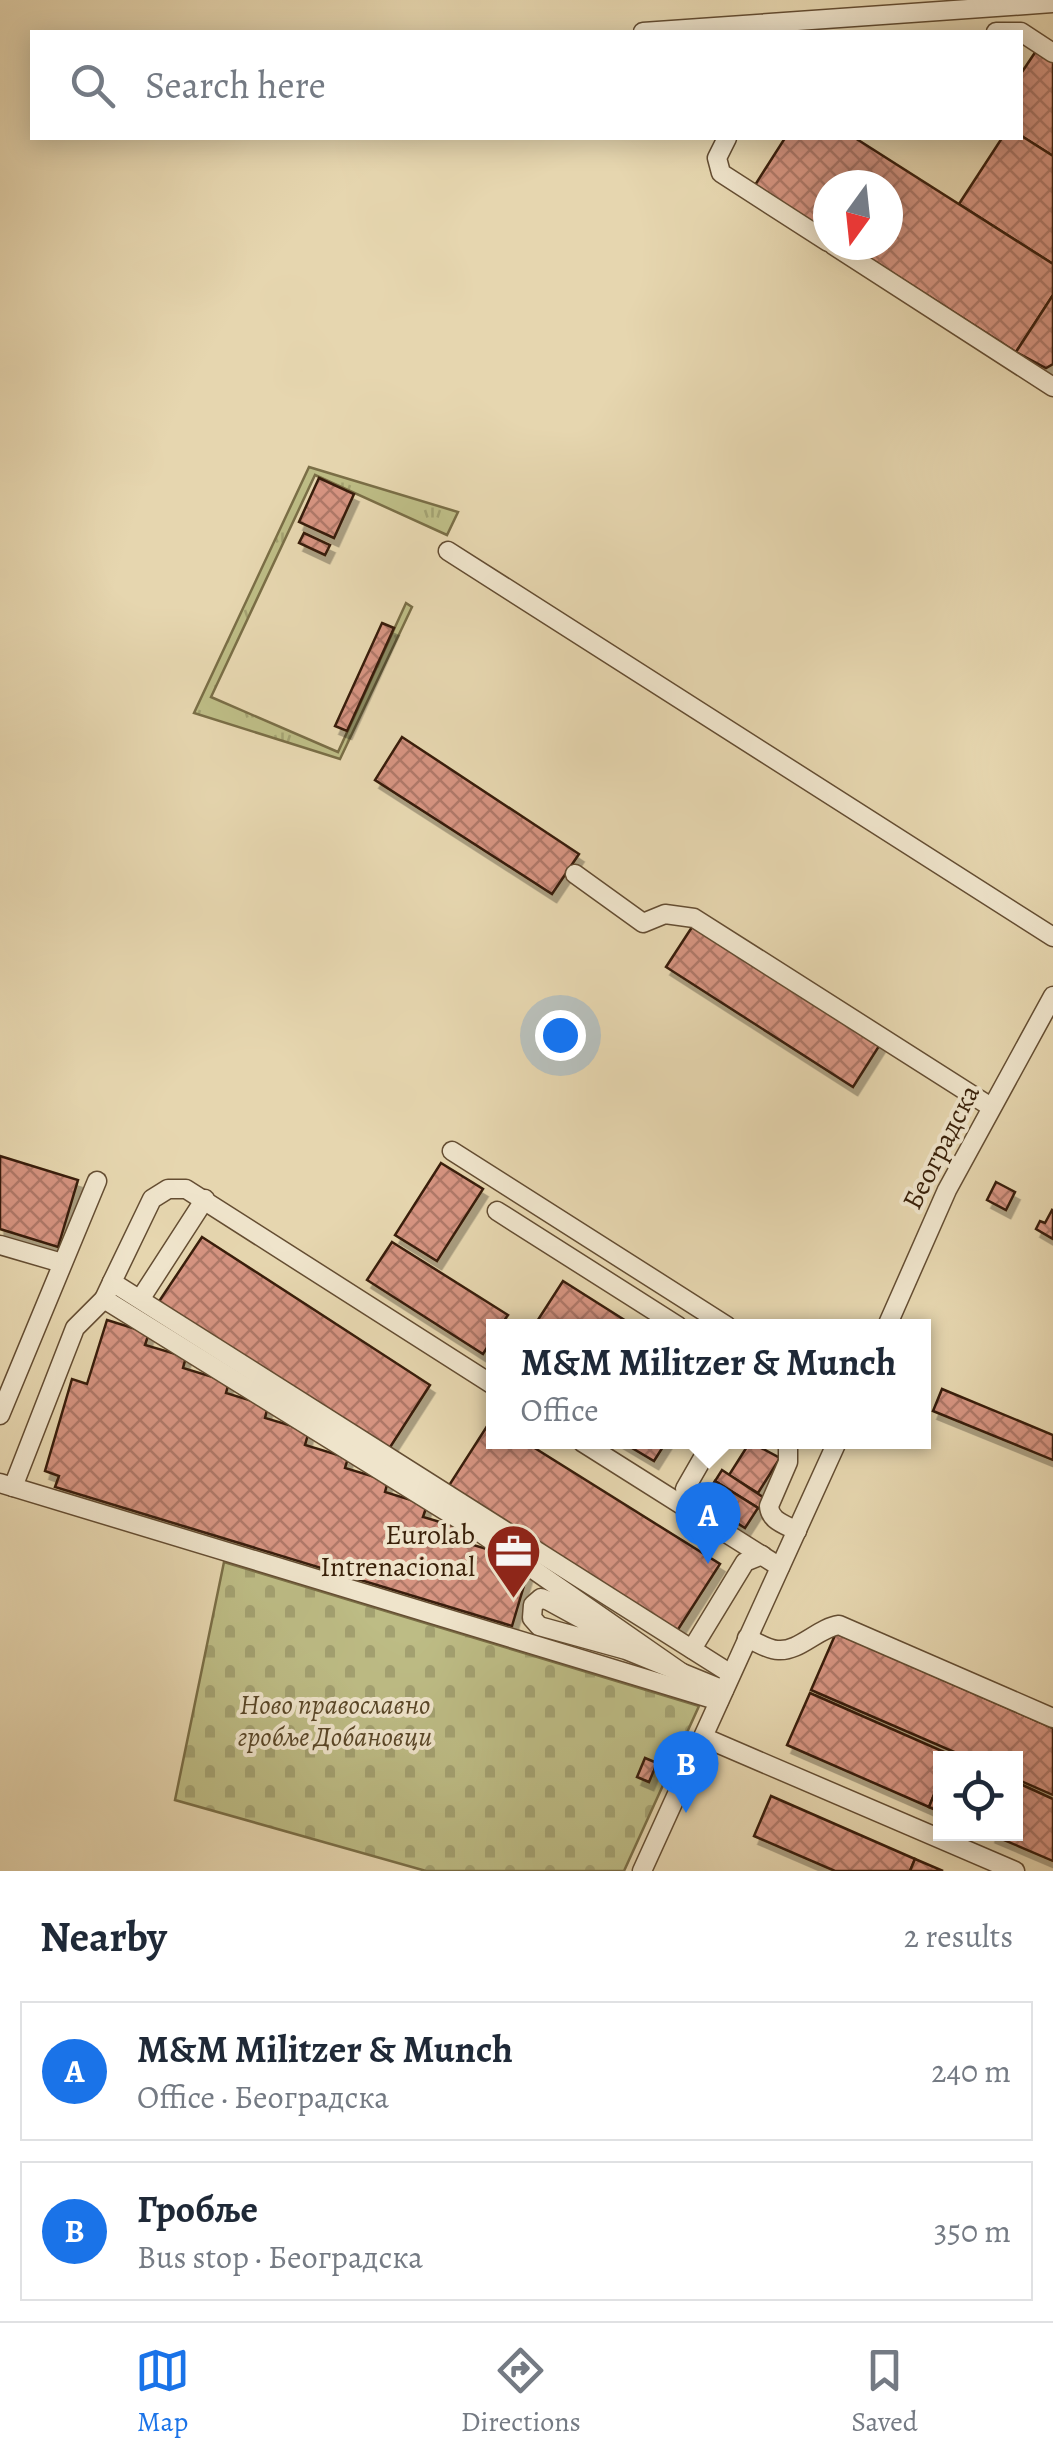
<!DOCTYPE html>
<html lang="en">
<head>
<meta charset="utf-8">
<style>
	:root { --surface:#fff; --page:#f6f6f7; --text:#1f2937; --muted:#747a83; --line:#e0e1e3; --accent:#1a73e8 }
	body { margin:0; font-family:Alegreya,serif; background:var(--page); color:var(--text) }
	.controls { position:absolute; right:30px; bottom:30px; display:grid; overflow:hidden; border-radius:0px; box-shadow:0 5px 25px #0003 }
	.controls button { width:90px; height:90px; display:grid; place-items:center; padding:0; border:0; border-bottom:2px solid var(--line); background:var(--surface); color:var(--text); font:50px sans-serif }
	.compass { position:absolute; left:813px; top:170px; width:90px; height:90px; border-radius:50%; background:var(--surface); box-shadow:0 5px 25px #0003; rotate:195deg }
	.you { position:absolute; left:560px; top:1035px; width:35px; height:35px; margin:-25px; border:8px solid #fff; border-radius:50%; background:#1a73e8; box-shadow:0 0 0 15px #1a73e833 }
	.badge { display:grid; place-items:center; width:65px; height:65px; border-radius:50%; background:var(--accent); color:#fff; font-size:32px; font-weight:700 }
	.pin { position:absolute; translate:-50% -82px; filter:drop-shadow(0 2px 5px #0008) }
	.pin::after { content:''; position:absolute; top:52px; width:35px; height:30px; background:inherit; clip-path:polygon(0 0,100% 0,50% 100%) }
	.popup { position:absolute; left:486px; top:1319px; width:445px; height:130px; box-sizing:border-box; display:grid; place-content:center; border-radius:0px; background:var(--surface); filter:drop-shadow(0 2px 8px #0005); font-size:32px; white-space:nowrap; color:var(--muted) }
	.popup b { font-size:38px; color:var(--text) }
	.popup::after { content:''; position:absolute; left:50%; top:100%; margin-left:-20px; border:20px solid transparent; border-top-color:var(--surface) }
	.list { margin:0; padding:0; list-style:none }
	h2 { display:flex; justify-content:space-between; align-items:center; height:130px; margin:0; padding:0 40px; font-size:42px }
	h2 small { font-size:32px; font-weight:400; color:var(--muted) }
	.list li { display:grid; grid-template-columns:65px 1fr auto; gap:30px; align-items:center; box-sizing:border-box; height:140px; margin:0 20px 20px; padding:0 20px; border:2px solid var(--line); border-radius:0px }
	.list b { display:block; font-size:38px; white-space:nowrap }
	.list p { margin:0; font-size:32px; white-space:nowrap; color:var(--muted) }
	.list em { font-size:32px; font-style:normal; color:var(--muted) }
	.icon { flex:none; width:55px; height:55px; fill:none; stroke:currentColor; stroke-width:2; stroke-linecap:round; stroke-linejoin:round }
	.map { position:relative; flex:none; width:1053px; height:1871px; overflow:hidden }
	.search { position:absolute; background:var(--surface); box-shadow:0 5px 25px #0003; left:30px; right:30px; top:30px; height:110px; display:flex; align-items:center; gap:25px; box-sizing:border-box; padding:0 35px; border-radius:0px; color:var(--muted); font-size:38px }
	.sheet { height:450px; background:var(--surface) }
	nav { display:flex; justify-content:space-around; align-items:center; box-sizing:border-box; height:140px; border-top:2px solid var(--line); background:var(--surface); font-size:28px; color:var(--muted) }
	nav a { display:grid; justify-items:center; gap:5px }
	nav .on { color:var(--accent) }
	.map>svg:first-child { display:block }
	.grass { fill:url(#grass-tufts); stroke:#7a6e46; stroke-width:2.5 }
	.cemetery { fill:url(#cemetery-stones); stroke:#7a6e46; stroke-width:2.5 }
	.building { fill:url(#building-cross-hatch); stroke:#381f08; stroke-width:2.5; filter:url(#shadow) }
	.lines { fill:none; stroke-linecap:round; stroke-linejoin:round }
	.minor-casing { stroke:#644d32; stroke-width:21 }
	.minor { stroke:#efe4cb; stroke-width:18 }
	.labels { text-anchor:middle; dominant-baseline:central; stroke-width:8; stroke-linejoin:round; paint-order:stroke }
	.street-label { font-size:28px; fill:#381f08; stroke:#efe4cb }
	.poi-label { font-size:28px; fill:#381f08; stroke:#efe4cb; text-anchor:end }
	.park-label { font-size:28px; font-style:italic; fill:#594627; stroke:#efe4cb }
</style>
</head>
<body>
<div class="map">
<svg width="1053" height="1871" viewBox="0 0 1053 1871">
	<defs>
		<pattern id="grass-tufts" width="24" height="20" patternUnits="userSpaceOnUse" patternTransform="scale(2.5)"><rect width="24" height="20" fill="#bdbc85"/><path d="M3 7l-1-3M5 7V3M7 7l1-3M15 17l-1-3M17 17v-4M19 17l1-3" fill="none" stroke="#a3a171"/></pattern>
		<pattern id="cemetery-stones" width="16" height="16" patternUnits="userSpaceOnUse" patternTransform="scale(2.5)"><rect width="16" height="16" fill="#bdbc85"/><path d="M2 7V4a2 2 0 0 1 4 0v3zM10 15v-3a2 2 0 0 1 4 0v3z" fill="#a3a171"/></pattern>
		<pattern id="building-cross-hatch" width="8" height="8" patternUnits="userSpaceOnUse" patternTransform="scale(2.5)"><rect width="8" height="8" fill="#d69481"/><path d="M0 0l8 8M0 8l8-8" fill="none" stroke="#af7868"/></pattern>
		<filter id="shadow"><feDropShadow dx="4.5" dy="8" stdDeviation="0" flood-color="#0004"/></filter>
	</defs>
	<rect width="100%" height="100%" fill="#e6d6af"/>
	<filter id="stains"><feTurbulence type="fractalNoise" baseFrequency=".002" numOctaves="4"/><feColorMatrix values="0 0 0 0 .2 0 0 0 0 .09 0 0 0 0 .02 0 0 0 .5 -.17"/></filter>
	<radialGradient id="worn" r=".72"><stop offset=".6" stop-color="#630" stop-opacity="0"/><stop offset="1" stop-color="#630" stop-opacity=".3"/></radialGradient>
	<polygon class="grass" points="309,467 458,512 447,535 315,475 211,697 338,752 406,603 412,607 340,759 194,713"/>
	<polygon class="cemetery" points="224,1562 699,1706 624,1871 426,1871 175,1800"/>
	<g class="building">
		<polygon points="1038,48 1053,57 1053,156 1020,135 1020,75"/>
		<polygon points="1020,135 1053,156 1053,264 959,204 1002,138 1020,138"/>
		<polygon points="785,138 855,138 1053,264 1053,295 1016,352 849,245 888,245 888,185 828,185 828,232 755,185"/>
		<polygon points="1053,295 1053,364 1046,368 1016,352"/>
		<polygon points="319,478 354,494 334,538 299,522"/>
		<polygon points="304,533 330,545 325,555 299,543"/>
		<polygon points="382,623 394,628 347,731 335,726"/>
		<polygon points="402,737 579,854 552,894 375,780"/>
		<polygon points="694,924 881,1043 853,1087 666,967"/>
		<polygon points="0,1156 78,1180 58,1247 0,1229"/>
		<polygon points="441,1163 483,1189 437,1261 395,1235"/>
		<polygon points="996,1182 1015,1192 1006,1210 987,1200"/>
		<polygon points="1052,1210 1053,1211 1053,1239 1036,1229 1040,1221 1045,1223"/>
		<polygon points="202,1237 430,1385 387,1452 158,1303"/>
		<polygon points="392,1242 508,1315 500,1326 493,1326 493,1338 483,1354 367,1280"/>
		<polygon points="563,1281 634,1326 534,1326"/>
		<polygon points="107,1320 149,1333 145,1345 186,1357 183,1368 229,1382 226,1393 268,1406 265,1418 309,1431 305,1445 348,1458 345,1468 388,1481 385,1492 427,1505 423,1517 467,1530 463,1542 507,1555 504,1565 528,1572 512,1626 55,1487 59,1476 45,1471 72,1379 87,1384"/>
		<polygon points="942,1389 1053,1435 1053,1460 933,1411"/>
		<polygon points="491,1420 493,1442 525,1442 720,1564 677,1631 448,1487"/>
		<polygon points="622,1442 666,1442 654,1461"/>
		<polygon points="750,1442 780,1458 758,1493 729,1475"/>
		<polygon points="722,1470 766,1499 760,1509 715,1481"/>
		<polygon points="715,1481 758,1508 745,1528 702,1501"/>
		<polygon points="836,1633 1053,1728 1053,1795 1016,1779 1016,1758 968,1758 811,1690"/>
		<polygon points="810,1693 951,1755 950,1758 940,1758 940,1780 929,1807 787,1745"/>
		<polygon points="645,1758 657,1763 649,1782 637,1777"/>
		<polygon points="940,1780 940,1812 929,1807"/>
		<polygon points="1016,1782 1053,1799 1053,1861 990,1834 1016,1834"/>
		<polygon points="771,1796 915,1859 910,1871 835,1871 754,1836"/>
		<polygon points="915,1859 943,1871 910,1871"/>
	</g>
	<g class="lines">
		<defs>
			<g id="minor">
				<polyline points="643,32 1053,3"/>
				<polyline points="996,32 1021,32 1053,53"/>
				<polyline points="727,138 717,158 721,173 828,242"/>
				<polyline points="833,245 1053,387"/>
				<polyline points="448,551 1053,937"/>
				<polyline points="575,874 643,923 665,914 694,918 991,1107"/>
				<polyline points="452,1151 727,1326"/>
				<polyline points="497,1211 678,1326"/>
				<polyline points="0,1245 62,1263"/>
				<polyline points="112,1282 104,1299 478,1531 682,1673"/>
				<polyline points="141,1298 205,1199"/>
				<polyline points="887,1326 947,1190 1053,996"/>
				<polyline points="493,1385 186,1189 168,1189 152,1199 112,1282 731,1674"/>
				<polyline points="0,1415 97,1181"/>
				<polyline points="582,1442 780,1567"/>
				<path d="M788 1442V1462L769 1506C770 1521 784 1524 797 1531"/>
				<polyline points="0,1483 719,1701"/>
				<polyline points="13,1487 75,1328 104,1299"/>
				<polyline points="685,1489 712,1442"/>
				<polyline points="613,1636 549,1601 541,1598 533,1605 532,1618 539,1626 626,1650 724,1690"/>
				<path d="M747 1638C757 1642 768 1650 778 1650 799 1652 818 1628 839 1625L1053 1718"/>
				<polyline points="692,1649 745,1562 762,1555"/>
				<polyline points="703,1737 1015,1871"/>
				<polyline points="642,1871 837,1442"/>
			</g>
		</defs>
		<use href="#minor" class="minor-casing"/>
		<use href="#minor" class="minor"/>
	</g>
	<defs>
		<symbol id="office-pin" viewBox="-11 -11 22 30"><path d="M0 17L-7.5 6A9.5 9.5 0 1 1 7.5 6Z" fill="#8f2418" stroke="#efe4cb"/><path d="M-6-3h4V-5.5h4V-3h4V5H-6ZM-1-4.5V-3h2v-1.5ZM-6 0V1H6V0Z" fill="#fff"/></symbol>
	</defs>
	<g fill-rule="evenodd">
		<use href="#office-pin" x="482" y="1520" width="63" height="86"/>
	</g>
	<g class="labels">
		<g class="street-label">
			<text transform="translate(941 1147) rotate(-63)">Београдска</text>
		</g>
		<g class="poi-label">
			<text x="475" y="1535">Eurolab<tspan x="475" dy="32">Intrenacional</tspan></text>
		</g>
		<g class="park-label">
			<text x="335" y="1705">Ново православно<tspan x="335" dy="32">гробље Добановци</tspan></text>
		</g>
	</g>
	<rect width="100%" height="100%" filter="url(#stains)"/>
	<rect width="100%" height="100%" fill="url(#worn)"/>
</svg>
<div class="controls">
<button><svg class="icon" aria-label="locate" viewBox="0 0 24 24"><circle cx="12" cy="12" r="6"/><path d="M12 2v4M12 18v4M2 12h4M18 12h4"/></svg></button>
</div>
<svg class="compass" viewBox="-18 -18 36 36"><path d="M0-13l5 13h-10z" fill="#e53935"/><path d="M0 13l5-13h-10z" fill="#747a83"/></svg>
<div class="you"></div>
<div class="pin badge" style="left:708px;top:1564px">A</div>
<div class="popup"><b>M&amp;M Militzer &amp; Munch</b>Office</div>
<div class="pin badge" style="left:686px;top:1813px">B</div>
<div class="search"><svg class="icon" aria-label="search" viewBox="0 0 24 24"><circle cx="10" cy="10" r="6"/><path d="M15 15l6 6"/></svg>Search here</div>
</div>
<section class="sheet">
<h2>Nearby<small>2 results</small></h2>
<ul class="list">
<li><span class="badge">A</span><div><b>M&amp;M Militzer &amp; Munch</b><p>Office · Београдска</p></div><em>240 m</em></li>
<li><span class="badge">B</span><div><b>Гробље</b><p>Bus stop · Београдска</p></div><em>350 m</em></li>
</ul>
</section>
<nav>
<a class="on"><svg class="icon" aria-label="map" viewBox="0 0 24 24"><path d="M3 6l6-2 6 2 6-2v14l-6 2-6-2-6 2zM9 4v14M15 6v14"/></svg>Map</a>
<a><svg class="icon" aria-label="directions" viewBox="0 0 24 24"><path d="M12 3l9 9-9 9-9-9zM9 14v-3h6M13 9l2 2-2 2"/></svg>Directions</a>
<a><svg class="icon" aria-label="saved" viewBox="0 0 24 24"><path d="M7 4h10v16l-5-4-5 4z"/></svg>Saved</a>
</nav>
</body>
</html>
